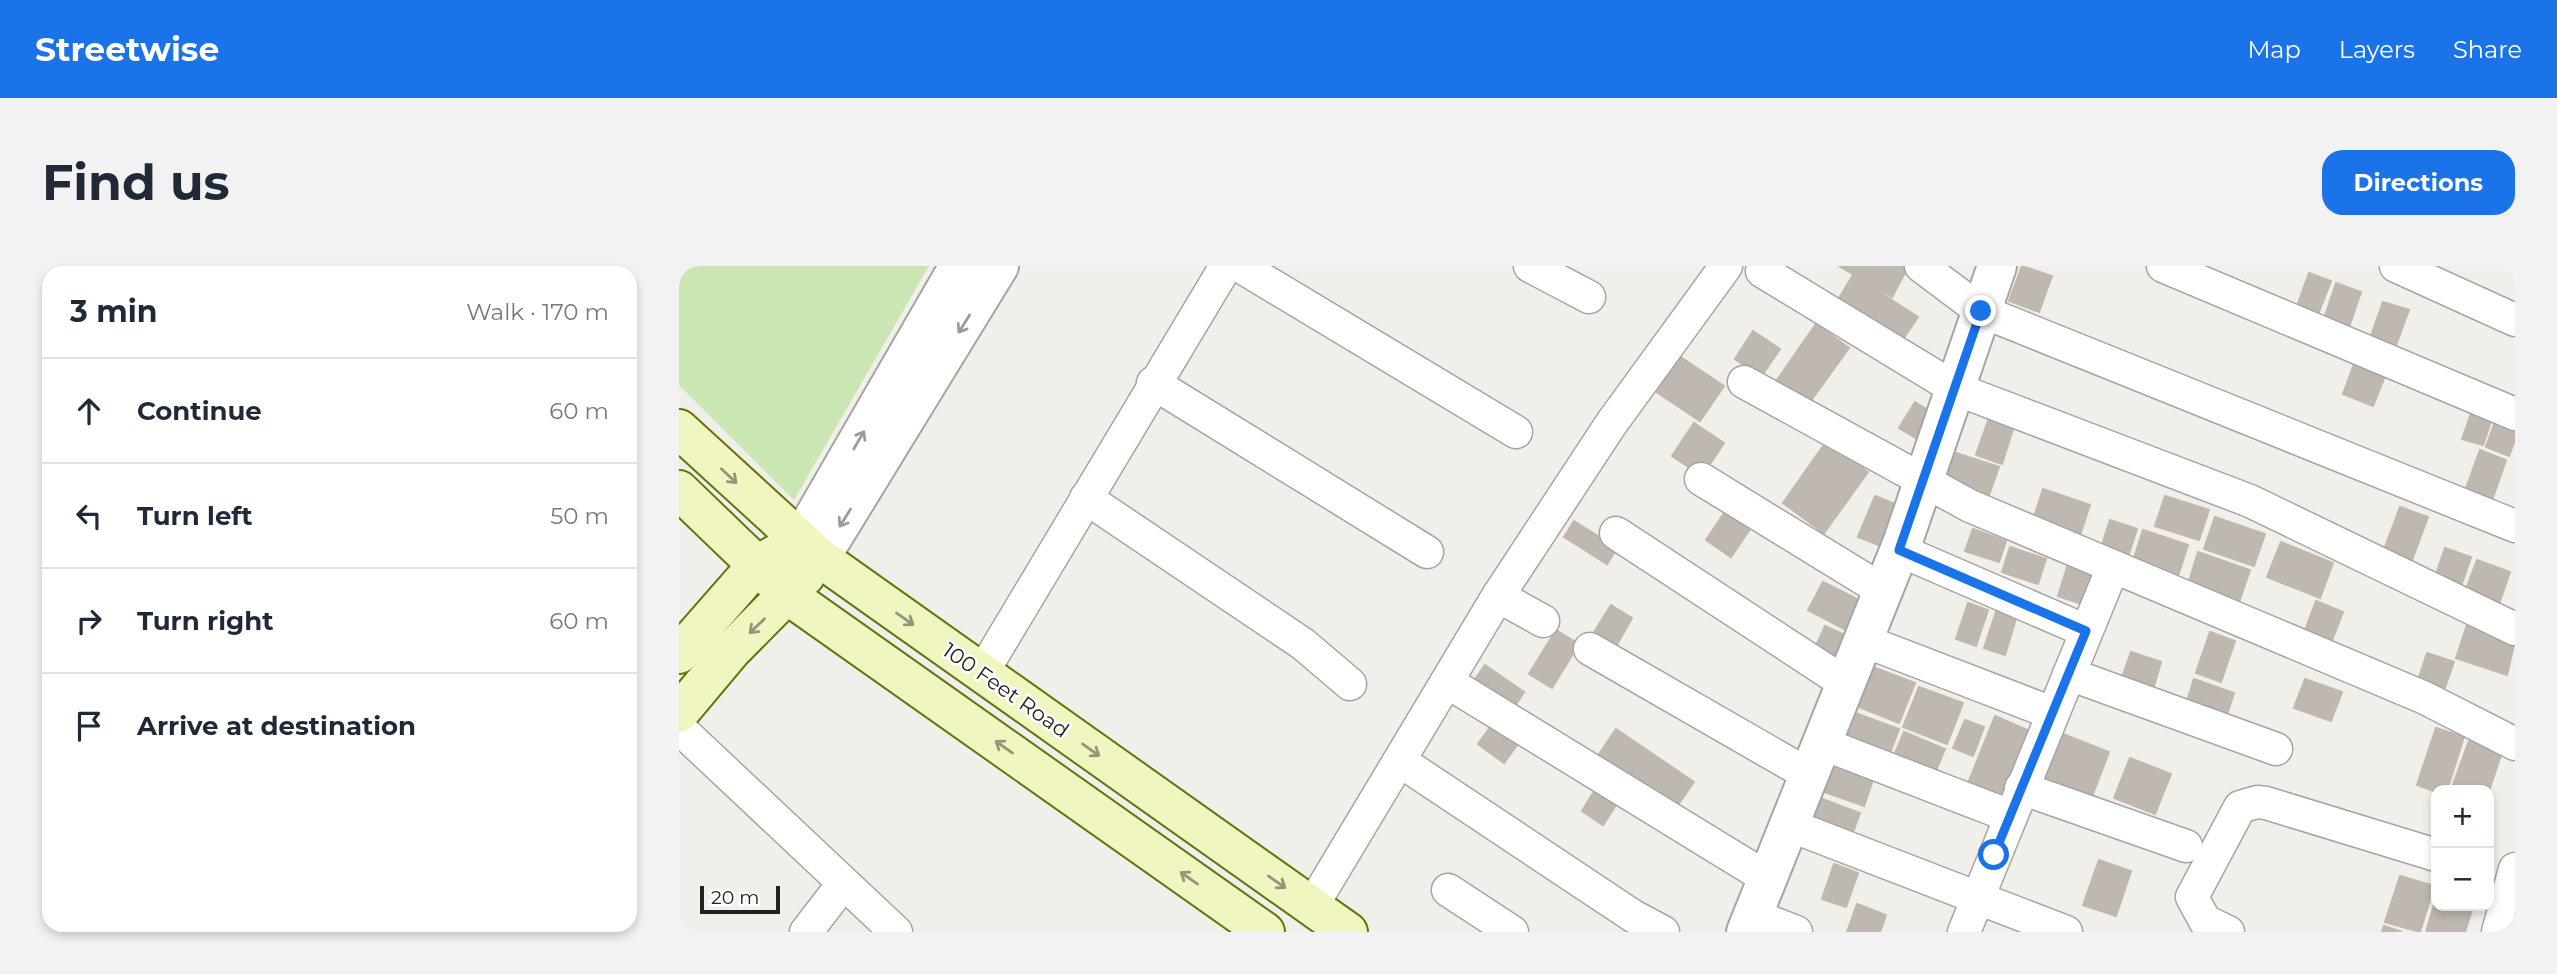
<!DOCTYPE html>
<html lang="en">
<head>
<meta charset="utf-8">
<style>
	:root { --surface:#fff; --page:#f2f2f3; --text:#1f2937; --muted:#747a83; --line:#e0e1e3; --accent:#1a73e8 }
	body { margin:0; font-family:Montserrat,sans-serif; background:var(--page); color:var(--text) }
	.controls { position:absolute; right:21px; bottom:21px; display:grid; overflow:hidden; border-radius:14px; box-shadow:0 4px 10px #0003 }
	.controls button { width:63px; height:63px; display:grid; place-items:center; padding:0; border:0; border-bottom:2px solid var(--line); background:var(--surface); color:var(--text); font:35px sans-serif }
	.scale { position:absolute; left:21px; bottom:18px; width:80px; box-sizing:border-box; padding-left:7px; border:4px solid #212121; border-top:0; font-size:19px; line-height:24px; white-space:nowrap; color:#212121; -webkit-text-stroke:5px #fff; paint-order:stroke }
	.stop { position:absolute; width:21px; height:21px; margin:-16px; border:5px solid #1a73e8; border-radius:50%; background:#fff }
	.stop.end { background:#1a73e8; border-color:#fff; box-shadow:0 2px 7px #0008 }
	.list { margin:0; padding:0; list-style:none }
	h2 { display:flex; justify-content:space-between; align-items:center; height:91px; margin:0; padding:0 28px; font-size:30px }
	h2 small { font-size:23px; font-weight:400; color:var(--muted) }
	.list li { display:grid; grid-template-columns:46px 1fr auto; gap:21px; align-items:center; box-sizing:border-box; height:105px; padding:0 28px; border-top:2px solid var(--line) }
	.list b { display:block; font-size:26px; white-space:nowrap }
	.list em { font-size:23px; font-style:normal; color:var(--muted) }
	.icon { flex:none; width:38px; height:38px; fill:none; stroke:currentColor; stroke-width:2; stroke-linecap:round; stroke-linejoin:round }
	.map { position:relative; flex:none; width:1836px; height:666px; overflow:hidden; border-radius:21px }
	header { display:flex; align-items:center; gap:42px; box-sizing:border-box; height:98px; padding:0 35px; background:var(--accent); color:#fff }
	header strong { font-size:33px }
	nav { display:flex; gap:38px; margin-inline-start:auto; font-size:24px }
	.intro { display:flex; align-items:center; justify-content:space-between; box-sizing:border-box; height:168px; padding:0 42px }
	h1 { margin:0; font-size:49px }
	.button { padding:18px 32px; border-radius:21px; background:var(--accent); color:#fff; font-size:24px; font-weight:700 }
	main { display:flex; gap:42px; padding:0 42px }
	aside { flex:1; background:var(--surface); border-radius:21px; box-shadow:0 4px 10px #0003 }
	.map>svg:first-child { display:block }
	.grass { fill:#cae7b3 }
	.building { fill:#beb8b1; stroke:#c2b7ac; stroke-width:2 }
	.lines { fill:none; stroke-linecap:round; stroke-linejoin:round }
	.minor-casing { stroke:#a5a5a5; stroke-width:35 }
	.tertiary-casing { stroke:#a5a5a5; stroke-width:42 }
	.secondary-casing { stroke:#63740c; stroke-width:42 }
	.minor { stroke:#fff; stroke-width:32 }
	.tertiary { stroke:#fff; stroke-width:38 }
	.secondary { stroke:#f1f6c1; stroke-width:38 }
	.oneway { stroke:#9b9b9b }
	.oneway2 { stroke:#939679 }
	.route { stroke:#1a73e8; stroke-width:9 }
	.labels { text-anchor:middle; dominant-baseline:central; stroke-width:5; stroke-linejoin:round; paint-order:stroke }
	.street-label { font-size:21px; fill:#212121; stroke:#fff }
</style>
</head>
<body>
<header>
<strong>Streetwise</strong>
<nav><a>Map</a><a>Layers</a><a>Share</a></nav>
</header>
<div class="intro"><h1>Find us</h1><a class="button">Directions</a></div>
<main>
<aside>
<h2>3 min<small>Walk · 170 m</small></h2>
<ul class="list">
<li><svg class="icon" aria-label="ahead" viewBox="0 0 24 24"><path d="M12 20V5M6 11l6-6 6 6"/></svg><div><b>Continue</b></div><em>60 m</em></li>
<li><svg class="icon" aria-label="left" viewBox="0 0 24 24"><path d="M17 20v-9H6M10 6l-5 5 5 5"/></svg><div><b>Turn left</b></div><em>50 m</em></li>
<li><svg class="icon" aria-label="right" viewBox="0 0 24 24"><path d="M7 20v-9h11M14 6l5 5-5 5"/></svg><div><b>Turn right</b></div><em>60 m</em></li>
<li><svg class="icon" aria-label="arrive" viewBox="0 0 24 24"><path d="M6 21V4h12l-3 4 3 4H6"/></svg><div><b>Arrive at destination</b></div></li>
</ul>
</aside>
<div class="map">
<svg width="1836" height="666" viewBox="0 0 1836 666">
	<rect width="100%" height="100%" fill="#f1efe9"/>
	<polygon class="grass" points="0,0 250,0 115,234 0,119"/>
	<g class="building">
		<polygon points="1160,0 1227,0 1229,1 1213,31"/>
		<polygon points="1343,0 1373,10 1360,46 1330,35"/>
		<polygon points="1630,7 1652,15 1638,51 1617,43"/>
		<polygon points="1174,9 1239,51 1220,79 1156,39"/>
		<polygon points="1657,17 1682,26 1669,64 1644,56"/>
		<polygon points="1704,36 1730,44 1717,79 1692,70"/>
		<polygon points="1137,58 1170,82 1128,140 1096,117"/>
		<polygon points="1074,65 1101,83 1082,111 1056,93"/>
		<polygon points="997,88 1045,120 1021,155 973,123"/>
		<polygon points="1677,93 1708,105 1694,140 1664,128"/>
		<polygon points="1236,136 1254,147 1238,173 1220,162"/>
		<polygon points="1796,136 1816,143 1804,179 1783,173"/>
		<polygon points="1820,145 1836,151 1836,174 1830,190 1807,181"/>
		<polygon points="1310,152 1335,160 1323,198 1297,189"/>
		<polygon points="1015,157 1045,177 1023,210 993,190"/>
		<polygon points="1147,176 1189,206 1145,267 1104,237"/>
		<polygon points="1801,184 1827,194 1812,237 1785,228"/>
		<polygon points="1271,185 1320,201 1308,235 1260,218"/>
		<polygon points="1364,223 1411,239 1400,272 1353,257"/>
		<polygon points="1196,230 1219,239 1202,280 1179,271"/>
		<polygon points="1486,230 1530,244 1520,274 1476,260"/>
		<polygon points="1721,241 1749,251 1733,294 1705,284"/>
		<polygon points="1046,246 1071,263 1052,291 1027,274"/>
		<polygon points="1536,251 1586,268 1575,300 1525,283"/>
		<polygon points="1431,254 1458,263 1448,294 1421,285"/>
		<polygon points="895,255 938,282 928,298 885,271"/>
		<polygon points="1294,263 1327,275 1320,296 1286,285"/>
		<polygon points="1464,264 1509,279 1496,319 1451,304"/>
		<polygon points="1602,276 1654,297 1641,332 1588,311"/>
		<polygon points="1331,281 1367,293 1359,318 1323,306"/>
		<polygon points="1766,282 1792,291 1780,326 1754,317"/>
		<polygon points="1519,286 1571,304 1559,339 1508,322"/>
		<polygon points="1798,294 1831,306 1819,341 1785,329"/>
		<polygon points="1388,301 1416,311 1406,339 1379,330"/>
		<polygon points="1144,316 1182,335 1167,364 1129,344"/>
		<polygon points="1637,335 1664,346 1650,382 1623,372"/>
		<polygon points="1289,337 1309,344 1297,380 1277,373"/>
		<polygon points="932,339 953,352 936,382 914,368"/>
		<polygon points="1317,346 1337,353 1326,389 1305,382"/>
		<polygon points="1788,359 1836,375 1828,409 1777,392"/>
		<polygon points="1146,360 1170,371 1156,402 1132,391"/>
		<polygon points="877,364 900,378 873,422 850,408"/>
		<polygon points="1531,366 1556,375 1542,416 1517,407"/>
		<polygon points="1452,386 1482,396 1475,420 1444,409"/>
		<polygon points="1748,387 1775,396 1762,433 1736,424"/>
		<polygon points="1186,398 1236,417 1220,457 1170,437"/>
		<polygon points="806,399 845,426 832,446 792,419"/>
		<polygon points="1515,413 1555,427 1545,457 1505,444"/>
		<polygon points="1626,413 1663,426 1652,455 1615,442"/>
		<polygon points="1240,421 1284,437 1268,478 1224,461"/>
		<polygon points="1168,444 1220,463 1208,495 1156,476"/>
		<polygon points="1316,450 1360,469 1330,543 1286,525"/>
		<polygon points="818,452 844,471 825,497 799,478"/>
		<polygon points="1286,454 1305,461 1294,490 1274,482"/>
		<polygon points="1757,462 1785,471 1768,524 1757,526 1738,519"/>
		<polygon points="937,463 1015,516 996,543 919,490"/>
		<polygon points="1225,466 1266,483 1252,516 1211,499"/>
		<polygon points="1384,468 1430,486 1412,533 1366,515"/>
		<polygon points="1790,475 1823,486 1810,525 1772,524"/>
		<polygon points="1451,492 1492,508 1476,548 1435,532"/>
		<polygon points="1147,495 1195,511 1185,540 1137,523"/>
		<polygon points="919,519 941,533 924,559 903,545"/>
		<polygon points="1130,528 1181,547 1170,577 1119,558"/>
		<polygon points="1420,594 1452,605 1437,650 1404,639"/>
		<polygon points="1155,598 1179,607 1167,641 1143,633"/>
		<polygon points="1721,610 1755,620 1741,666 1706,656"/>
		<polygon points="1757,632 1757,640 1794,640 1786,666 1747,666"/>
		<polygon points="1178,638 1207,649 1201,666 1168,666"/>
		<polygon points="1705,660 1723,666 1703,666"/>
	</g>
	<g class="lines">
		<defs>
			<g id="minor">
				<polyline points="561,0 837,166"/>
				<polyline points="851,0 910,31"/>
				<polyline points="1242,0 1302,45 1836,260"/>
				<polyline points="1484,0 1836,148"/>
				<polyline points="1717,0 1836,54"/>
				<polyline points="1083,5 1277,123 1571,235 1836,363"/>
				<polyline points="1065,116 1291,240 1746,432 1836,478"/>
				<polyline points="474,117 748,286"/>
				<polyline points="1022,213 1203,324"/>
				<polyline points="407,232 624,378 671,418"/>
				<polyline points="937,267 1166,417"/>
				<polyline points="1220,284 1407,365"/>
				<polyline points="819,330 864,355"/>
				<polyline points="1183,374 1373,447"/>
				<polyline points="911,383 1130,509"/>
				<polyline points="303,407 547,0"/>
				<polyline points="1390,408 1597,483"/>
				<polyline points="770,417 1088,612"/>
				<polyline points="0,462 217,666"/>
				<polyline points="1142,477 1331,550"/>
				<polyline points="721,495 954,650 984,666"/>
				<polyline points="1342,522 1507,580"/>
				<polyline points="1110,559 1387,666"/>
				<polyline points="769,624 833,666"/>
				<polyline points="633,640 819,330 932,158 1047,0"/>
				<polyline points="1074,649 1117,666"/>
				<polyline points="127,666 164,618"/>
				<polyline points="1285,666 1434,301"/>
				<polyline points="1549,666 1526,655 1513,631 1561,541 1578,536 1587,537 1757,589"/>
				<polyline points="1819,666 1836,603"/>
			</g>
			<g id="tertiary">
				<polyline points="121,275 280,0"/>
				<polyline points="141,292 320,0"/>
				<polyline points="1067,666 1224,275 1318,0"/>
			</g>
			<g id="secondary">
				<polyline points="0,163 141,292 669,666"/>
				<polyline points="0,224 110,330 586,666"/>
				<polyline points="0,388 78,299 101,286"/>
				<polyline points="0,447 52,385 126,310"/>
			</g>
		</defs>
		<use href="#minor" class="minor-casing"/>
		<use href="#tertiary" class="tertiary-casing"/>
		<use href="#secondary" class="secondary-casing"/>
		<use href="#minor" class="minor"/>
		<use href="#tertiary" class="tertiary"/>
		<use href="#secondary" class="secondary"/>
	</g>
	<defs><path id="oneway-shaft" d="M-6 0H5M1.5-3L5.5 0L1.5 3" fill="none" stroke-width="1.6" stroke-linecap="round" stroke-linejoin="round" transform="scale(1.75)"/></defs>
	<g class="oneway">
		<use href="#oneway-shaft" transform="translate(285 58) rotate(122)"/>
		<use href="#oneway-shaft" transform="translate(180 174) rotate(-60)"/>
		<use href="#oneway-shaft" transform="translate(166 252) rotate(122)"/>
	</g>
	<g class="oneway2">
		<use href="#oneway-shaft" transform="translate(50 210) rotate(43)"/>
		<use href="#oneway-shaft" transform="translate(226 353) rotate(35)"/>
		<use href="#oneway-shaft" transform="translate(78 360) rotate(136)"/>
		<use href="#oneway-shaft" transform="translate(325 481) rotate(-145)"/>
		<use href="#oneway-shaft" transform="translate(412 484) rotate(35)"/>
		<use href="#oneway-shaft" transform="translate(510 612) rotate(-145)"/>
		<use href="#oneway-shaft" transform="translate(598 616) rotate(35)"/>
	</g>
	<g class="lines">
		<polyline class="route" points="1302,45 1220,284 1407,365 1315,589"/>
	</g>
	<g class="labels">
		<g class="street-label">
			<text transform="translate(327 424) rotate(35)">100 Feet Road</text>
		</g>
	</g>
</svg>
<div class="controls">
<button>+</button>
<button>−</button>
</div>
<div class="scale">20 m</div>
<div class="stop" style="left:1315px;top:589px"></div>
<div class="stop end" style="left:1302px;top:45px"></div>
</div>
</main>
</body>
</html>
